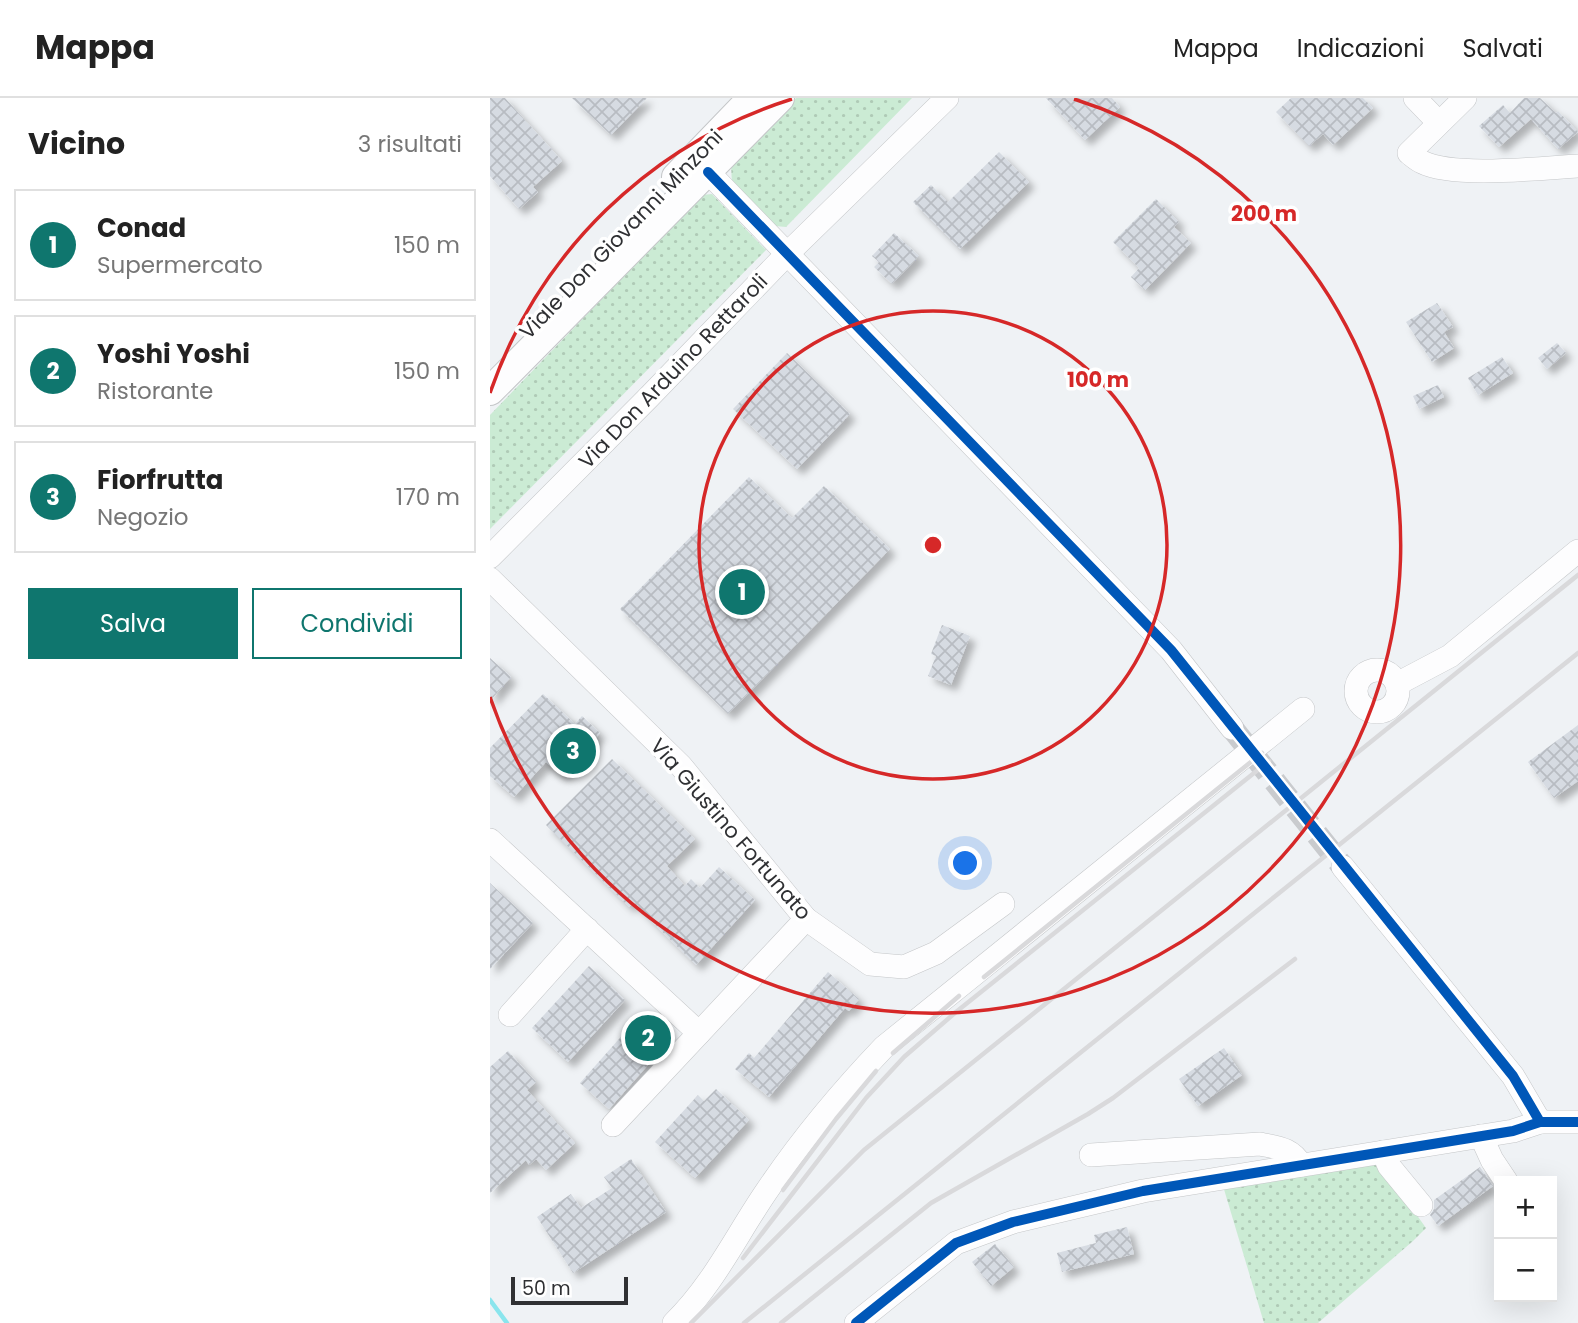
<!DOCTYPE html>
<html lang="it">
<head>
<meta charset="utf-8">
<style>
	:root { --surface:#fff; --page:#f2f2f2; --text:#222; --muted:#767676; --line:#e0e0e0; --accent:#0f766e }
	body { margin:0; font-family:Poppins,sans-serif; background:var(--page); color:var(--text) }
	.controls { position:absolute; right:21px; bottom:21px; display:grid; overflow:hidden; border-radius:0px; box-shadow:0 7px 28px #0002 }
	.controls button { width:63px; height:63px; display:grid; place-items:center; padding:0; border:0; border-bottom:2px solid var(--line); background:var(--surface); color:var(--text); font:35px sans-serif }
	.scale { position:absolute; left:21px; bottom:18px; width:117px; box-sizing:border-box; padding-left:7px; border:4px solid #2f3033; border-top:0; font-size:19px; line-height:24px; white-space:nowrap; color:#2f3033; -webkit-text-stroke:5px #fff; paint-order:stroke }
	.you { position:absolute; left:476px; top:766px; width:24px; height:24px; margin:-18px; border:5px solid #fff; border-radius:50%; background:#1a73e8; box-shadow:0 0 0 10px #1a73e833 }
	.badge { display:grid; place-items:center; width:46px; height:46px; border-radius:50%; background:var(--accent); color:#fff; font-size:23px; font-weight:700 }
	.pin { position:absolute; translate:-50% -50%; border:4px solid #fff; box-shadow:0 2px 7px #0006 }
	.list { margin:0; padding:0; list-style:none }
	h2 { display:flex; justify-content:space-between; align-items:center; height:91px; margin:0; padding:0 28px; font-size:30px }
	h2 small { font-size:23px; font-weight:400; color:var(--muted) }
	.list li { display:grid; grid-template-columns:46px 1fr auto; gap:21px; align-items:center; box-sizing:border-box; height:112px; margin:0 14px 14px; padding:0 14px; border:2px solid var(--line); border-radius:0px }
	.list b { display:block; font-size:26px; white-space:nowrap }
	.list p { margin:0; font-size:23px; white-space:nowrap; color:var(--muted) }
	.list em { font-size:23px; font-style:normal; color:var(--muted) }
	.actions { display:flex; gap:14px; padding:21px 28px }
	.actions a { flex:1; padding:16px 0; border:2px solid var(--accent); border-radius:0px; text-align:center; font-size:24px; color:var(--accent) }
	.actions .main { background:var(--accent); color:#fff }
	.map { position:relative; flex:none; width:1088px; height:1225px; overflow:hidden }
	header { display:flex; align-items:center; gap:42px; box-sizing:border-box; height:98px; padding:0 35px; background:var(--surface); border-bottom:2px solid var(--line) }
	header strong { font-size:33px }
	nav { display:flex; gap:38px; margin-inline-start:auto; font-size:24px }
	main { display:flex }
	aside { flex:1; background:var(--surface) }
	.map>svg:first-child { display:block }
	.grass { fill:url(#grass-dots) }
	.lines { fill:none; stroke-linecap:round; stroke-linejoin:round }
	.stream { stroke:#8ae5ed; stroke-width:4.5 }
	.building { fill:url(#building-cross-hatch); filter:url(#shadow) }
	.minor-tunnel { stroke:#c9cbce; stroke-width:23; stroke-dasharray:23 11; stroke-linecap:butt }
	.minor-casing { stroke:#c4c6c8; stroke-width:24 }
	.major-casing { stroke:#c4c6c8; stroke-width:30 }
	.minor { stroke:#fdfdfe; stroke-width:23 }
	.major { stroke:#fdfdfe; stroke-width:28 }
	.rail { stroke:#d9d9db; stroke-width:4.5 }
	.cycleway-casing { stroke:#fff; stroke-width:15 }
	.cycleway { stroke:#0057b8; stroke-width:10 }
	.ring { fill:none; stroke:#d62828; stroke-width:3.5 }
	.labels { text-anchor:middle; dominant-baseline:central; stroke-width:7; stroke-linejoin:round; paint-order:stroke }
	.street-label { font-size:21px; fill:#2f3033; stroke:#fff }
	.centre { fill:#d62828; stroke:#fff; stroke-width:3.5 }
	.ring-label { font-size:21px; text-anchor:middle; font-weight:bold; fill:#d62828; stroke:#fff; stroke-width:7; stroke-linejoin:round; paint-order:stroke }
</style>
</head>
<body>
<header>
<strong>Mappa</strong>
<nav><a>Mappa</a><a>Indicazioni</a><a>Salvati</a></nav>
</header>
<main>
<aside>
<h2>Vicino<small>3 risultati</small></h2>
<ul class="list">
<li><span class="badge">1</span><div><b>Conad</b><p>Supermercato</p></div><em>150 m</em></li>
<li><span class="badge">2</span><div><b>Yoshi Yoshi</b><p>Ristorante</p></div><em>150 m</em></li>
<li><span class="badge">3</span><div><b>Fiorfrutta</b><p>Negozio</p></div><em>170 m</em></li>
</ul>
<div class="actions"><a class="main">Salva</a><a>Condividi</a></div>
</aside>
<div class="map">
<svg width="1088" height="1225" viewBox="0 0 1088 1225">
	<defs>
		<pattern id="grass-dots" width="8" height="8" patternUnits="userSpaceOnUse" patternTransform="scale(1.75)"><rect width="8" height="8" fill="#cbebd4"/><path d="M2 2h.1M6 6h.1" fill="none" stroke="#afcab6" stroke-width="1.8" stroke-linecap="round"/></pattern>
		<pattern id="building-cross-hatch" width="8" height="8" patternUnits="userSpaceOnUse" patternTransform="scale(1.75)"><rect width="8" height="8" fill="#d6dbe2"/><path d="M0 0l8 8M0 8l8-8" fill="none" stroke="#b8bcc2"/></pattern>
		<filter id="shadow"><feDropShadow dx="6" dy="6" stdDeviation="3.5" flood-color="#0004"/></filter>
	</defs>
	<rect width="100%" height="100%" fill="#eff2f5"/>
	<g class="grass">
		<polygon points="306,0 422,0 296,129 285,128 242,85 241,68"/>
		<polygon points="222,96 276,152 0,431 0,317 212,97"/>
		<polygon points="887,1061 936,1130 923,1143 828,1225 774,1225 733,1088"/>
	</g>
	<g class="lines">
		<polyline class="stream" points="0,1202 17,1225"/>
	</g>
	<g class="building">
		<polygon points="0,0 15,0 72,63 43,89 48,94 29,111 0,78"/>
		<polygon points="82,0 157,0 121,37"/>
		<polygon points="556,0 622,0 630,9 595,42"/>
		<polygon points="801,0 873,0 883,10 843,47 833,36 819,48 786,14"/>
		<polygon points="1034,0 1050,0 1066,15 1068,13 1088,34 1068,51 1041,21 1009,49 989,28 1013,7 1020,15"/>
		<polygon points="509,54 539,84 470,151 423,104 441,87 458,104"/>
		<polygon points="666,101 689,124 684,129 701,145 655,192 641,179 649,170 623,144"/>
		<polygon points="404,135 429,158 402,186 384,169 389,164 382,158"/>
		<polygon points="947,205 963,229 954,234 964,250 942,264 916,224"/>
		<polygon points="1067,245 1076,255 1057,271 1048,260"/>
		<polygon points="297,255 360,316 307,371 243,311"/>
		<polygon points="1012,259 1023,275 988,297 978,280"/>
		<polygon points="948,287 954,299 929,311 923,298"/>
		<polygon points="259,379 302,420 334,388 400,451 238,616 130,511"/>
		<polygon points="452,527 480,538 461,587 438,578 446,558 441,556"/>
		<polygon points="0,560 21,579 0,603"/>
		<polygon points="53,596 85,626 92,618 110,635 72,678 56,664 24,699 0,678 0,650"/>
		<polygon points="1088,627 1088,683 1064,700 1038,664"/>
		<polygon points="122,661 205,741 177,768 195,788 201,781 210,790 229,769 265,802 206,867 143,805 139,809 56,727"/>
		<polygon points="0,785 43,825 0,871"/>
		<polygon points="99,868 135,902 78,964 42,930"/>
		<polygon points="338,874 369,901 359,913 355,910 279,999 245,971 259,955 264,960"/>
		<polygon points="152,915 181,941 119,1011 90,985"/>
		<polygon points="734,950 752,977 708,1008 689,981"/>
		<polygon points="18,953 46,984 37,992 85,1045 56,1072 46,1061 39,1067 36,1062 0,1095 0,969"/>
		<polygon points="226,991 259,1022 205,1080 165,1044 208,997 214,1003"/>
		<polygon points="141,1061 176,1114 83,1175 47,1119 81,1096 91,1110 122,1090 114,1079"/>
		<polygon points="990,1069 1003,1088 948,1128 940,1117 944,1111 944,1102"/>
		<polygon points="637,1129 644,1156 572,1174 567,1155 606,1145 604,1137"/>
		<polygon points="505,1146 524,1169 501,1188 482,1164"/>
	</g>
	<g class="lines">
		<polyline class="minor-tunnel" points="742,630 853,769"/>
		<defs>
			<g id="minor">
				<polyline points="925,0 949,25"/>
				<path d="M975 0 919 55C923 58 927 62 932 64 963 80 1051 70 1088 68"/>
				<polyline points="218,74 681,552 742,630"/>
				<polyline points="0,459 159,299 297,156 457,0"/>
				<polyline points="0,481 191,668 316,821 380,866 414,869 446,855 513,806"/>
				<circle cx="887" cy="593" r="21"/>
				<polyline points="907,586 960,558 1088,453"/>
				<polyline points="0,742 209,935"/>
				<polyline points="853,769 1023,978 1050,1024"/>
				<polyline points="20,917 97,831"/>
				<polyline points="123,1027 316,821"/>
				<polyline points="991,1038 1002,1062 1016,1083"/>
				<polyline points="893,1054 899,1068 931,1107"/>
				<path d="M601 1057 770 1046C788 1050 801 1050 811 1067"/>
				<path d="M184 1225C223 1187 246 1138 276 1094 311 1042 351 994 394 949L813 611"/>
				<polyline points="366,1225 466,1145 523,1124 653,1093 1023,1033 1050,1024 1088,1024"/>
			</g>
			<g id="major">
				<polyline points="186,79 262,0"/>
				<polyline points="0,293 290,0"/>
			</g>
		</defs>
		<use href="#minor" class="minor-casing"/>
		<use href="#major" class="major-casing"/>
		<use href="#minor" class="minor"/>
		<use href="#major" class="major"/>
		<g class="rail">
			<polyline points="494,879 772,655"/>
			<polyline points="403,955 469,898"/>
			<polyline points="293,1092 346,1021 386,973"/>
			<polyline points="253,1160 376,1000 414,959 466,914 779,663"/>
			<polyline points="201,1225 374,1052 1088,477"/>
			<polyline points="254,1225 1088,555"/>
			<polyline points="291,1225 441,1105 598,1016 623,1000 805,861"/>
		</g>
		<defs>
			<g id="cycleway">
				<polyline points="218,74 681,552 1023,978 1050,1024"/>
				<polyline points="366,1225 466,1145 523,1124 653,1093 1023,1033 1050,1024 1088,1024"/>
			</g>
		</defs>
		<use href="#cycleway" class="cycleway-casing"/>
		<use href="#cycleway" class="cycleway"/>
	</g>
	<g class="ring">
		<circle cx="443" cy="447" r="234"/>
		<path d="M0 295A468 468 0 0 1 302 1M584 1A468 468 0 1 1 0 599"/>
	</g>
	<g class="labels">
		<g class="street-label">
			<text transform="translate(131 136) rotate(-46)">Viale Don Giovanni Minzoni</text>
			<text transform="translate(183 273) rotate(-46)">Via Don Arduino Rettaroli</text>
			<text transform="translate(241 731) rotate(49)">Via Giustino Fortunato</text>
		</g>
	</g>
	<circle cx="443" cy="447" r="10" class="centre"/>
	<g class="ring-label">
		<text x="774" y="123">200 m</text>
		<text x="608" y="289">100 m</text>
	</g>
</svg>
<div class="controls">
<button>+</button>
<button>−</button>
</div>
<div class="scale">50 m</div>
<div class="you"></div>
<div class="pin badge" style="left:252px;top:494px">1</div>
<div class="pin badge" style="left:158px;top:940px">2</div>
<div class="pin badge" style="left:83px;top:653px">3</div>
</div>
</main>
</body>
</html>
